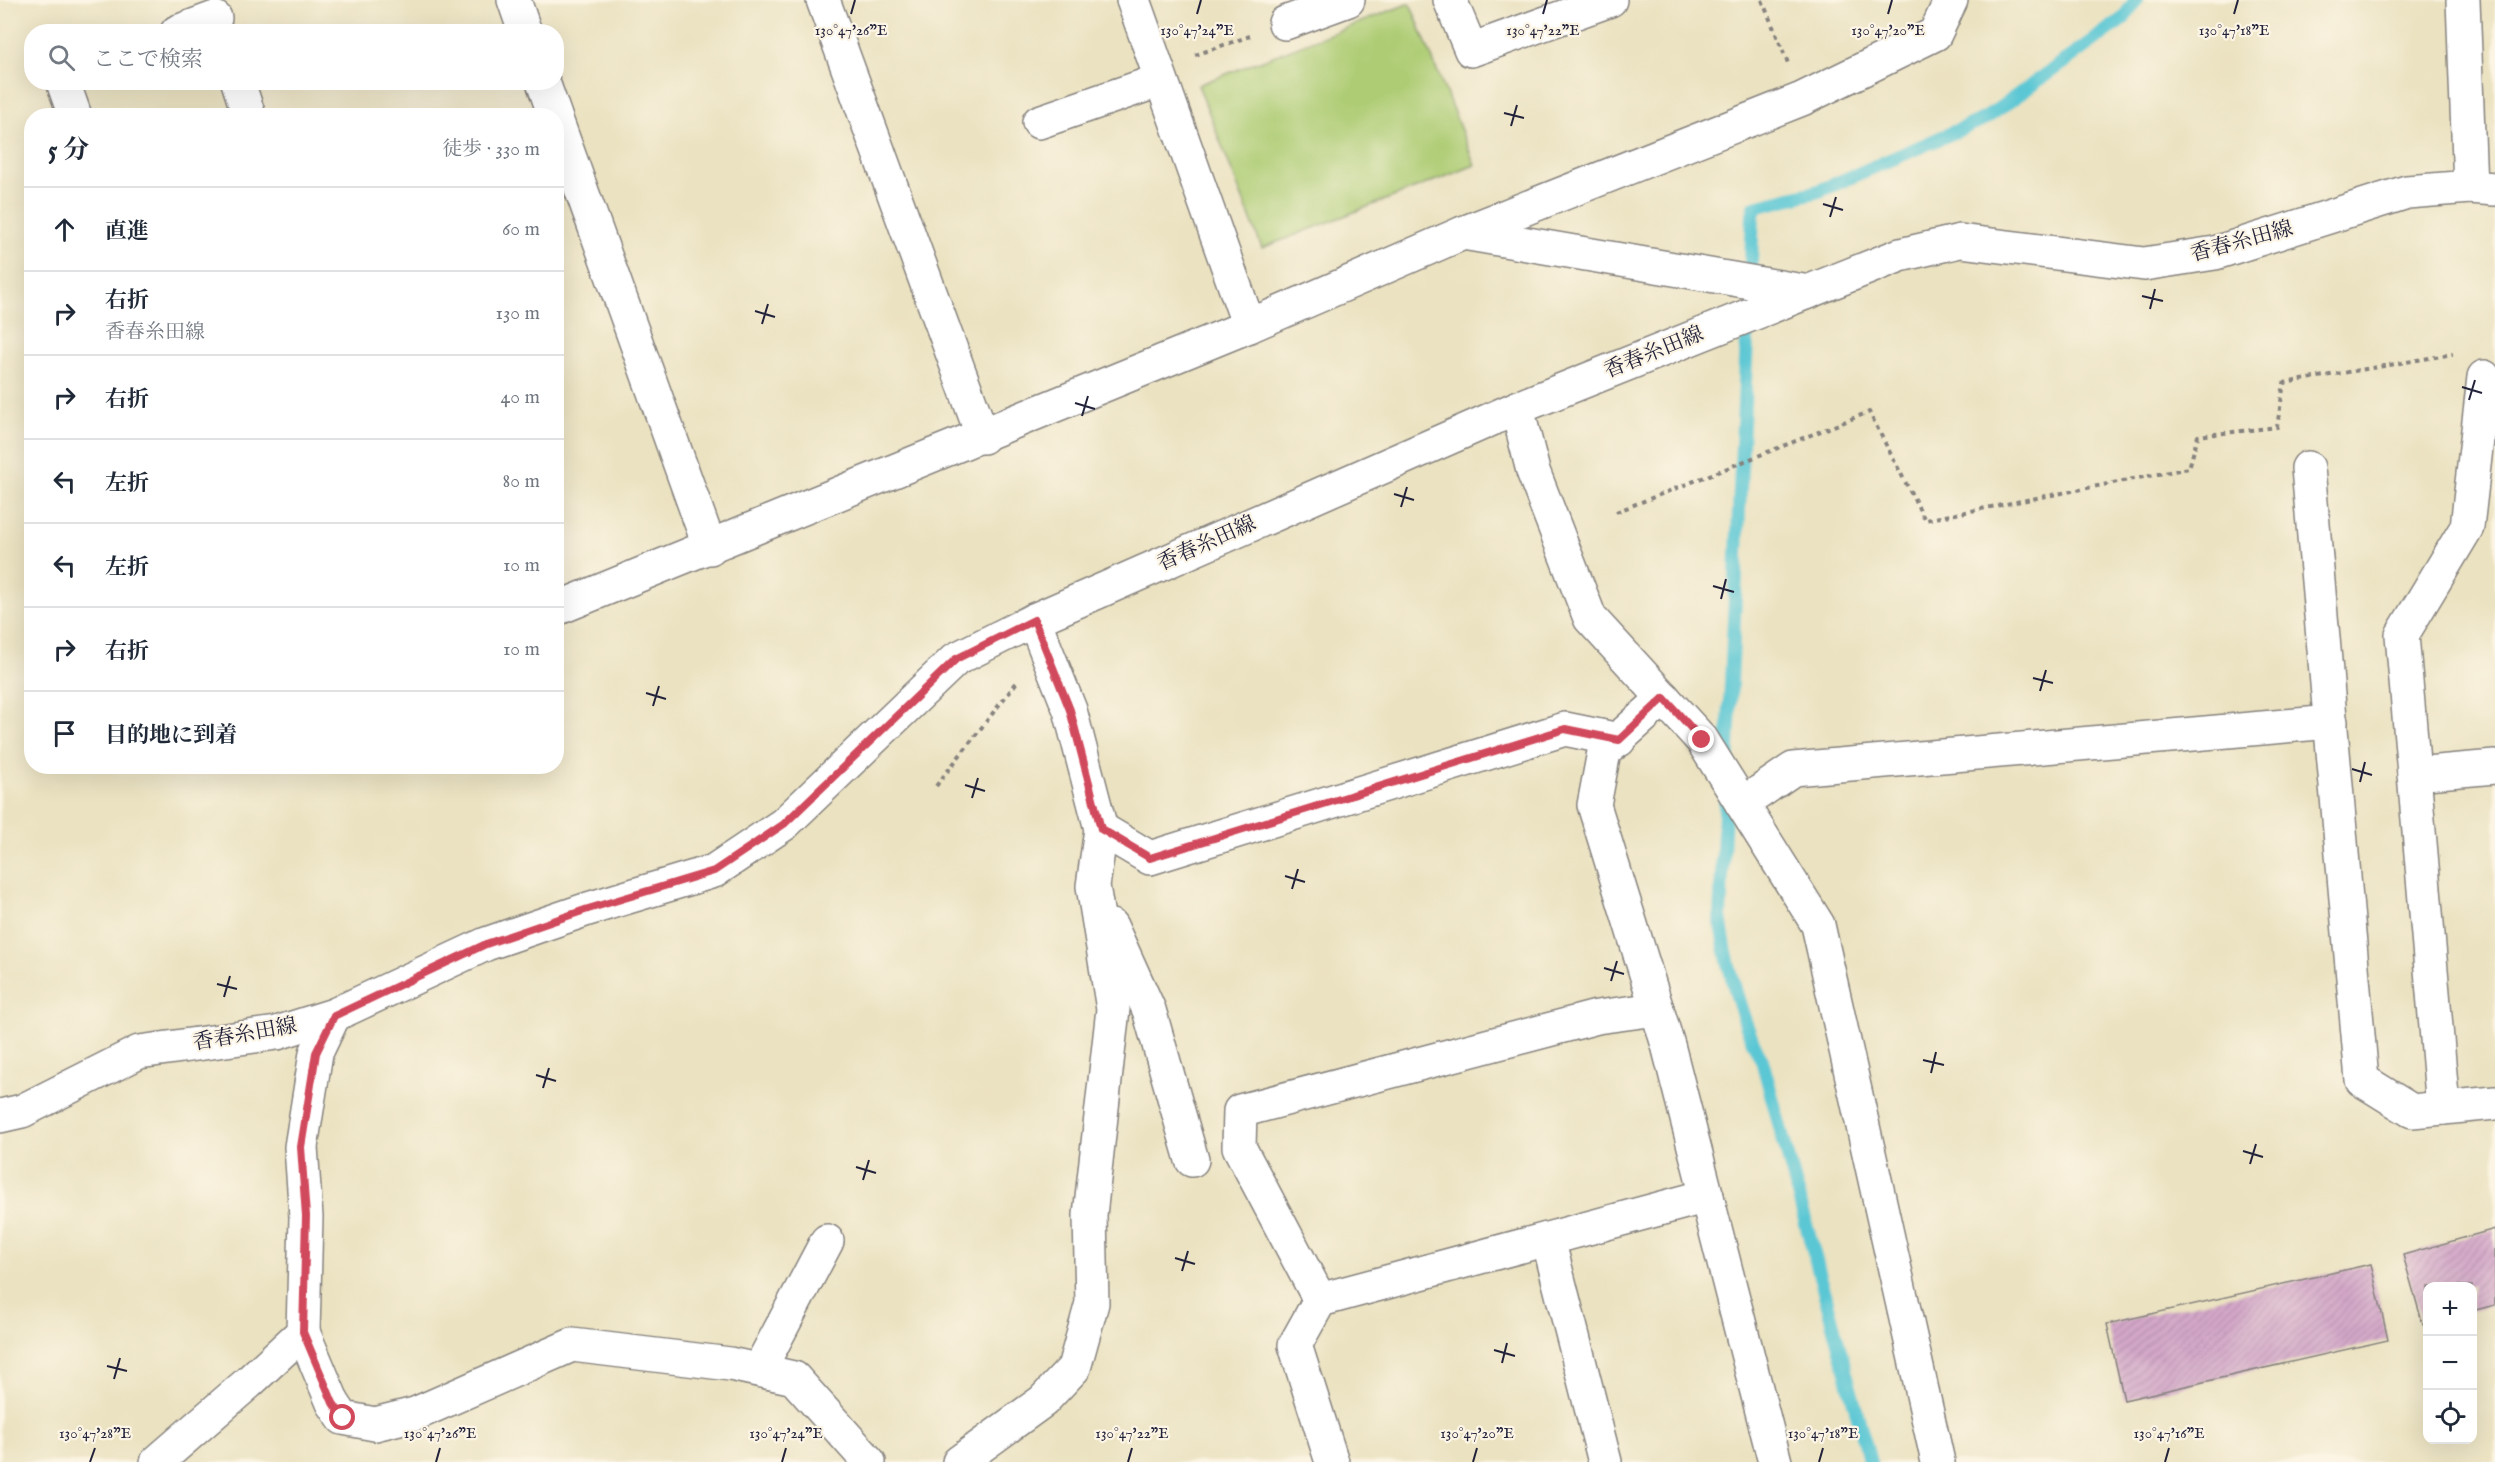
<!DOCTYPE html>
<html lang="ja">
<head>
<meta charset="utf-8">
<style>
	:root { --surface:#fff; --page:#f6f6f7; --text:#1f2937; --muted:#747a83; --line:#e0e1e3 }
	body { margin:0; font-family:"IM FELL English","Noto Serif JP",serif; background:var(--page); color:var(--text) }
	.controls { position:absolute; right:18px; bottom:18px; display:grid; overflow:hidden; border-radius:12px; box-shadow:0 6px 24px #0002 }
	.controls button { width:54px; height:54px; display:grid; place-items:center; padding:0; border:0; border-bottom:2px solid var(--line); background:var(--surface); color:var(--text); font:30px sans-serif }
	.stop { position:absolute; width:18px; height:18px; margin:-14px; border:4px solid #d1495b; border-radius:50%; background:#fff }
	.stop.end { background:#d1495b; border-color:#fff; box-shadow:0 2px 6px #0008 }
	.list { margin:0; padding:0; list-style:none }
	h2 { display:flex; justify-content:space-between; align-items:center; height:78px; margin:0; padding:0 24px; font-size:26px }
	h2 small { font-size:20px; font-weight:400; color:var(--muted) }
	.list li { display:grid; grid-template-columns:39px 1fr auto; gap:18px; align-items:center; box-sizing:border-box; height:84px; padding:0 24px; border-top:2px solid var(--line) }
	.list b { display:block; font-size:22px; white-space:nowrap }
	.list p { margin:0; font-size:20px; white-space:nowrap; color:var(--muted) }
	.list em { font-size:20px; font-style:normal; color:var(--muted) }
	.icon { flex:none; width:33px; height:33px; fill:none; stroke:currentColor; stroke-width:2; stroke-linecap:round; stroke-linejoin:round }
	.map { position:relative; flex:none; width:2495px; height:1462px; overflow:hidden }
	.search { position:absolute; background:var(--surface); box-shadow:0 6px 24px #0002; left:24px; top:24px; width:540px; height:66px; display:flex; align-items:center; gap:15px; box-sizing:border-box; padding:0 21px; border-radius:24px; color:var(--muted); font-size:22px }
	.panel { position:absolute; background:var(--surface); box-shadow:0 6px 24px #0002; left:24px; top:108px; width:540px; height:666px; border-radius:24px }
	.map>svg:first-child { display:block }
	.park { fill:#adcc73; stroke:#687757; stroke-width:1.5 }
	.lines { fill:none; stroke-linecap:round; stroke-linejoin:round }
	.stream { stroke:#5bc7d4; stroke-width:14 }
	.building { fill:url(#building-hatch) }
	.minor-casing { stroke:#86827e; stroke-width:36 }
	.tertiary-casing { stroke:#86827e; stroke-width:36 }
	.secondary-casing { stroke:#86827e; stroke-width:36 }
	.path { stroke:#86827e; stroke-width:4; stroke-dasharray:4.5 4.5; stroke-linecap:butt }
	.minor { stroke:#fff; stroke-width:33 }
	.tertiary { stroke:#fff; stroke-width:33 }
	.secondary { stroke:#fff; stroke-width:33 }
	.route { stroke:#d1495b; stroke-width:8 }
	.ticks { fill:none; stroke:#22223b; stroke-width:2 }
	.labels { text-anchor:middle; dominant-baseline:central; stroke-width:4.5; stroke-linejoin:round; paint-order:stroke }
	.street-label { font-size:21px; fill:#22223b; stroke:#fcf5e5 }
	.ticks-label { font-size:15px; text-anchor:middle; fill:#22223b; stroke:#fcf5e5; stroke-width:4.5; stroke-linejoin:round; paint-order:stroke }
</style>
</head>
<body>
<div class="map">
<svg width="2495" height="1462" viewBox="0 0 2495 1462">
	<defs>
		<pattern id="building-hatch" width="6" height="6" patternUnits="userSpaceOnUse" patternTransform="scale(1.5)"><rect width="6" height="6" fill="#d3a7c8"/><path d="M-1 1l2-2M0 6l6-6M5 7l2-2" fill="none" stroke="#b58fad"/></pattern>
	</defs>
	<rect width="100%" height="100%" fill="#fcf5e5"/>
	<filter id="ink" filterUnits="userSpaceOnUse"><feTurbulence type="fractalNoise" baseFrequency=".0167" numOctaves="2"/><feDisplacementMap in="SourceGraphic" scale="12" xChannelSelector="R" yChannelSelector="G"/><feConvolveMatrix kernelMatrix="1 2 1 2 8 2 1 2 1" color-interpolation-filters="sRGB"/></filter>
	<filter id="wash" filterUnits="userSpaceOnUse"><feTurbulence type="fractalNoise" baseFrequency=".008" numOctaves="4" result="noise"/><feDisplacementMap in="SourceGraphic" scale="24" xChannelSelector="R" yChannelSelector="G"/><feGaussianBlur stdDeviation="1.35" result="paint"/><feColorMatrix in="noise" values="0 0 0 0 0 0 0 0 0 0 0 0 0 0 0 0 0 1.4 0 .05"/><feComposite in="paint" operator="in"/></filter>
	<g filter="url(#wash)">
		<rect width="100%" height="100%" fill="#ebe2c1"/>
		<polygon class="park" points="1410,3 1475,165 1262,248 1198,85"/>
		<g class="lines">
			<g class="stream">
				<polyline points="1750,283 1753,215 1755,207 1819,191 1986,118 2123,19 2136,0"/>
				<polyline points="1727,769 1748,317"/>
				<path d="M1726 791 1720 916C1725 957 1742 1025 1762 1060L1870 1462"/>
			</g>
		</g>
		<g id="blocks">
			<g class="building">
				<polygon points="2495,1229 2495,1305 2472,1311 2472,1286 2428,1286 2428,1324 2423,1325 2403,1255"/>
				<polygon points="2371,1264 2388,1340 2124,1400 2107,1324"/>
			</g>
		</g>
	</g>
	<g filter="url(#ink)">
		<use href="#blocks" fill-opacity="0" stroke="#86827e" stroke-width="1.5"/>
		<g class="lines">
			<defs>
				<g id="minor">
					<polyline points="514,0 525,32"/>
					<polyline points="823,0 983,437"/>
					<polyline points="1133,0 1249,326"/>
					<polyline points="1450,0 1471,50 1610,0"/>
					<polyline points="2463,0 2470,187"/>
					<polyline points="1285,23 1348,0"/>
					<polyline points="177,32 215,18"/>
					<polyline points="63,82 75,116"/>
					<polyline points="238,82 249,116"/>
					<polyline points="543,82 555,116"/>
					<polyline points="556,119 710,548"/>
					<polyline points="1039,122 1161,80"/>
					<polyline points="1517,408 1533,471 1590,618 1702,740 1818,925 1938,1462"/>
					<polyline points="2308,468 2362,1080 2412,1111 2495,1103"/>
					<polyline points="1664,698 1604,752 1594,805 1668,1045 1775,1462"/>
					<polyline points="2414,774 2495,767"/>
					<polyline points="1742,804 1793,769 2331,722"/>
					<polyline points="1101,829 1150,858 1565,729 1619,740"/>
					<polyline points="1111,926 1149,1010 1192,1160"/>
					<polyline points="2443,1108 2402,635 2467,527 2484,377"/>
					<polyline points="1548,1239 1605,1462"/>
					<polyline points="1320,1300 1239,1147 1240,1111 1597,1017 1657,1009"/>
					<polyline points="303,1332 333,1403 343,1418 375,1424 415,1414 572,1345 730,1364 794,1378 869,1462"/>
					<polyline points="759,1370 827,1241"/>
					<polyline points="157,1462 248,1383 303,1332 306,1217 301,1147 316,1053 334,1015"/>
					<polyline points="959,1462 1043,1401 1074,1368 1092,1303 1090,1215 1113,1009 1093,886 1101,829 1070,710 1034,620"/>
					<polyline points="1332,1462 1295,1345 1320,1300 1707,1196"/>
				</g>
				<g id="tertiary">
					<polyline points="1463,233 1809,292"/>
					<polyline points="556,609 1249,326 1463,233 1802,99 1935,34 1951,0"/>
				</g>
				<polyline id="secondary" points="0,1116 22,1111 139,1052 277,1033 334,1015 486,944 588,909 714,871 784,824 956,659 1034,620 1517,408 1900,255 1960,241 2144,264 2215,253 2407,192 2470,187 2495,189"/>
			</defs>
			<use href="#minor" class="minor-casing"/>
			<use href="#tertiary" class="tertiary-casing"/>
			<use href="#secondary" class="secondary-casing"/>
			<g class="path">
				<polyline points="1762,0 1788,63"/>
				<polyline points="1195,55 1250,36"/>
				<polyline points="1616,512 1869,412 1925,520 2189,468 2198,436 2277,427 2284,383 2453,354"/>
				<polyline points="936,786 1017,682"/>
			</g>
			<use href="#minor" class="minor"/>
			<use href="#tertiary" class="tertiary"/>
			<use href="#secondary" class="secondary"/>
		</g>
	</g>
	<g class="lines" filter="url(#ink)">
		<polyline class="route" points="343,1418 333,1403 303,1332 306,1216 301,1147 316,1053 334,1016 486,944 588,909 714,871 784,824 956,659 1034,620 1070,710 1101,829 1150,858 1565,729 1619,740 1664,698 1702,740"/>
	</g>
	<path class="ticks" d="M851 14 855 0M1197 14 1201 0M1543 14 1547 0M1888 14 1892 0M2234 14 2238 0M1504 113 1524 118M1511 126 1517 105M1823 204 1843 210M1830 217 1836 197M2142 296 2163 301M2150 309 2155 289M755 311 775 317M762 324 768 304M2462 387 2482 393M2469 400 2475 380M1075 403 1095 409M1082 416 1088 396M1394 494 1414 500M1401 507 1407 487M1713 586 1734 592M1721 599 1726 579M2033 678 2053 683M2040 691 2046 670M646 693 666 699M653 706 659 686M2352 769 2372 775M2360 782 2365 762M965 785 985 791M972 798 978 778M1285 876 1305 882M1292 889 1298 869M1604 968 1624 974M1611 981 1617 961M217 984 237 989M224 997 230 976M1923 1060 1944 1065M1931 1073 1936 1052M536 1075 556 1081M543 1088 549 1068M2243 1151 2263 1157M2250 1164 2256 1144M856 1167 876 1173M863 1180 869 1160M1175 1258 1195 1264M1182 1271 1188 1251M1494 1350 1515 1356M1502 1363 1507 1343M107 1366 127 1371M114 1379 120 1358M90 1462 95 1448M436 1462 440 1448M782 1462 786 1448M1128 1462 1132 1448M1473 1462 1477 1448M1819 1462 1823 1448M2165 1462 2169 1448"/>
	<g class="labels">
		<g class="street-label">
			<text transform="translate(2242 242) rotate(-15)">香春糸田線</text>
			<text transform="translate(1654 353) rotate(-22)">香春糸田線</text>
			<text transform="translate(1207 544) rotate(-24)">香春糸田線</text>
			<text transform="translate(245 1035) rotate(-10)">香春糸田線</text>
		</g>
	</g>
	<g class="ticks-label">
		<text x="851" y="35">130°47'26"E</text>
		<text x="1197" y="35">130°47'24"E</text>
		<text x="1543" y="35">130°47'22"E</text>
		<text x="1888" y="35">130°47'20"E</text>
		<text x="2234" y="35">130°47'18"E</text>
		<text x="95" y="1438">130°47'28"E</text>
		<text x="440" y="1438">130°47'26"E</text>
		<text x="786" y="1438">130°47'24"E</text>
		<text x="1132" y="1438">130°47'22"E</text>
		<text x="1477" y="1438">130°47'20"E</text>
		<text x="1823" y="1438">130°47'18"E</text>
		<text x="2169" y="1438">130°47'16"E</text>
	</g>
</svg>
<div class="controls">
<button>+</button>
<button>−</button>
<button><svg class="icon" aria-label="locate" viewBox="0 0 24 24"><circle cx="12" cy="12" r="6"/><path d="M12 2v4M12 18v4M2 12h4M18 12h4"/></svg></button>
</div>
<div class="stop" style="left:343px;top:1418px"></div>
<div class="stop end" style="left:1702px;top:740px"></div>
<div class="search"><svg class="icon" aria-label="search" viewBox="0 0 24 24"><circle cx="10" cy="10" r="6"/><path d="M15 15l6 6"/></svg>ここで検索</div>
<section class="panel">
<h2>5 分<small>徒歩 · 330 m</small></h2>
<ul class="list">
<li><svg class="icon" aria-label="ahead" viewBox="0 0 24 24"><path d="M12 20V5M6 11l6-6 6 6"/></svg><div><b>直進</b></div><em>60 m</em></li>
<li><svg class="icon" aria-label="right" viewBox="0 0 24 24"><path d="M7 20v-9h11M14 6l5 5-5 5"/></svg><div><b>右折</b><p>香春糸田線</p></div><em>130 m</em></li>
<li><svg class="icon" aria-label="right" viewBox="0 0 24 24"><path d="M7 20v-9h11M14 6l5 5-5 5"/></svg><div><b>右折</b></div><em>40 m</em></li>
<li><svg class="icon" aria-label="left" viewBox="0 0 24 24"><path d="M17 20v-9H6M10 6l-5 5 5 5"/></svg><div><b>左折</b></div><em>80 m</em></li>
<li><svg class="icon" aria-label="left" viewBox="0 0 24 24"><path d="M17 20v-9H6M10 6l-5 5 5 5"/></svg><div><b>左折</b></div><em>10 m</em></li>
<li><svg class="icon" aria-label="right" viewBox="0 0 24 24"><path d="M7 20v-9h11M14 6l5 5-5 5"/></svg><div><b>右折</b></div><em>10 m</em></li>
<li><svg class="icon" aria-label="arrive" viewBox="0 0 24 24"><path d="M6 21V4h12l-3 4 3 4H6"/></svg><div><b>目的地に到着</b></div></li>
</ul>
</section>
</div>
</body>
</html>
